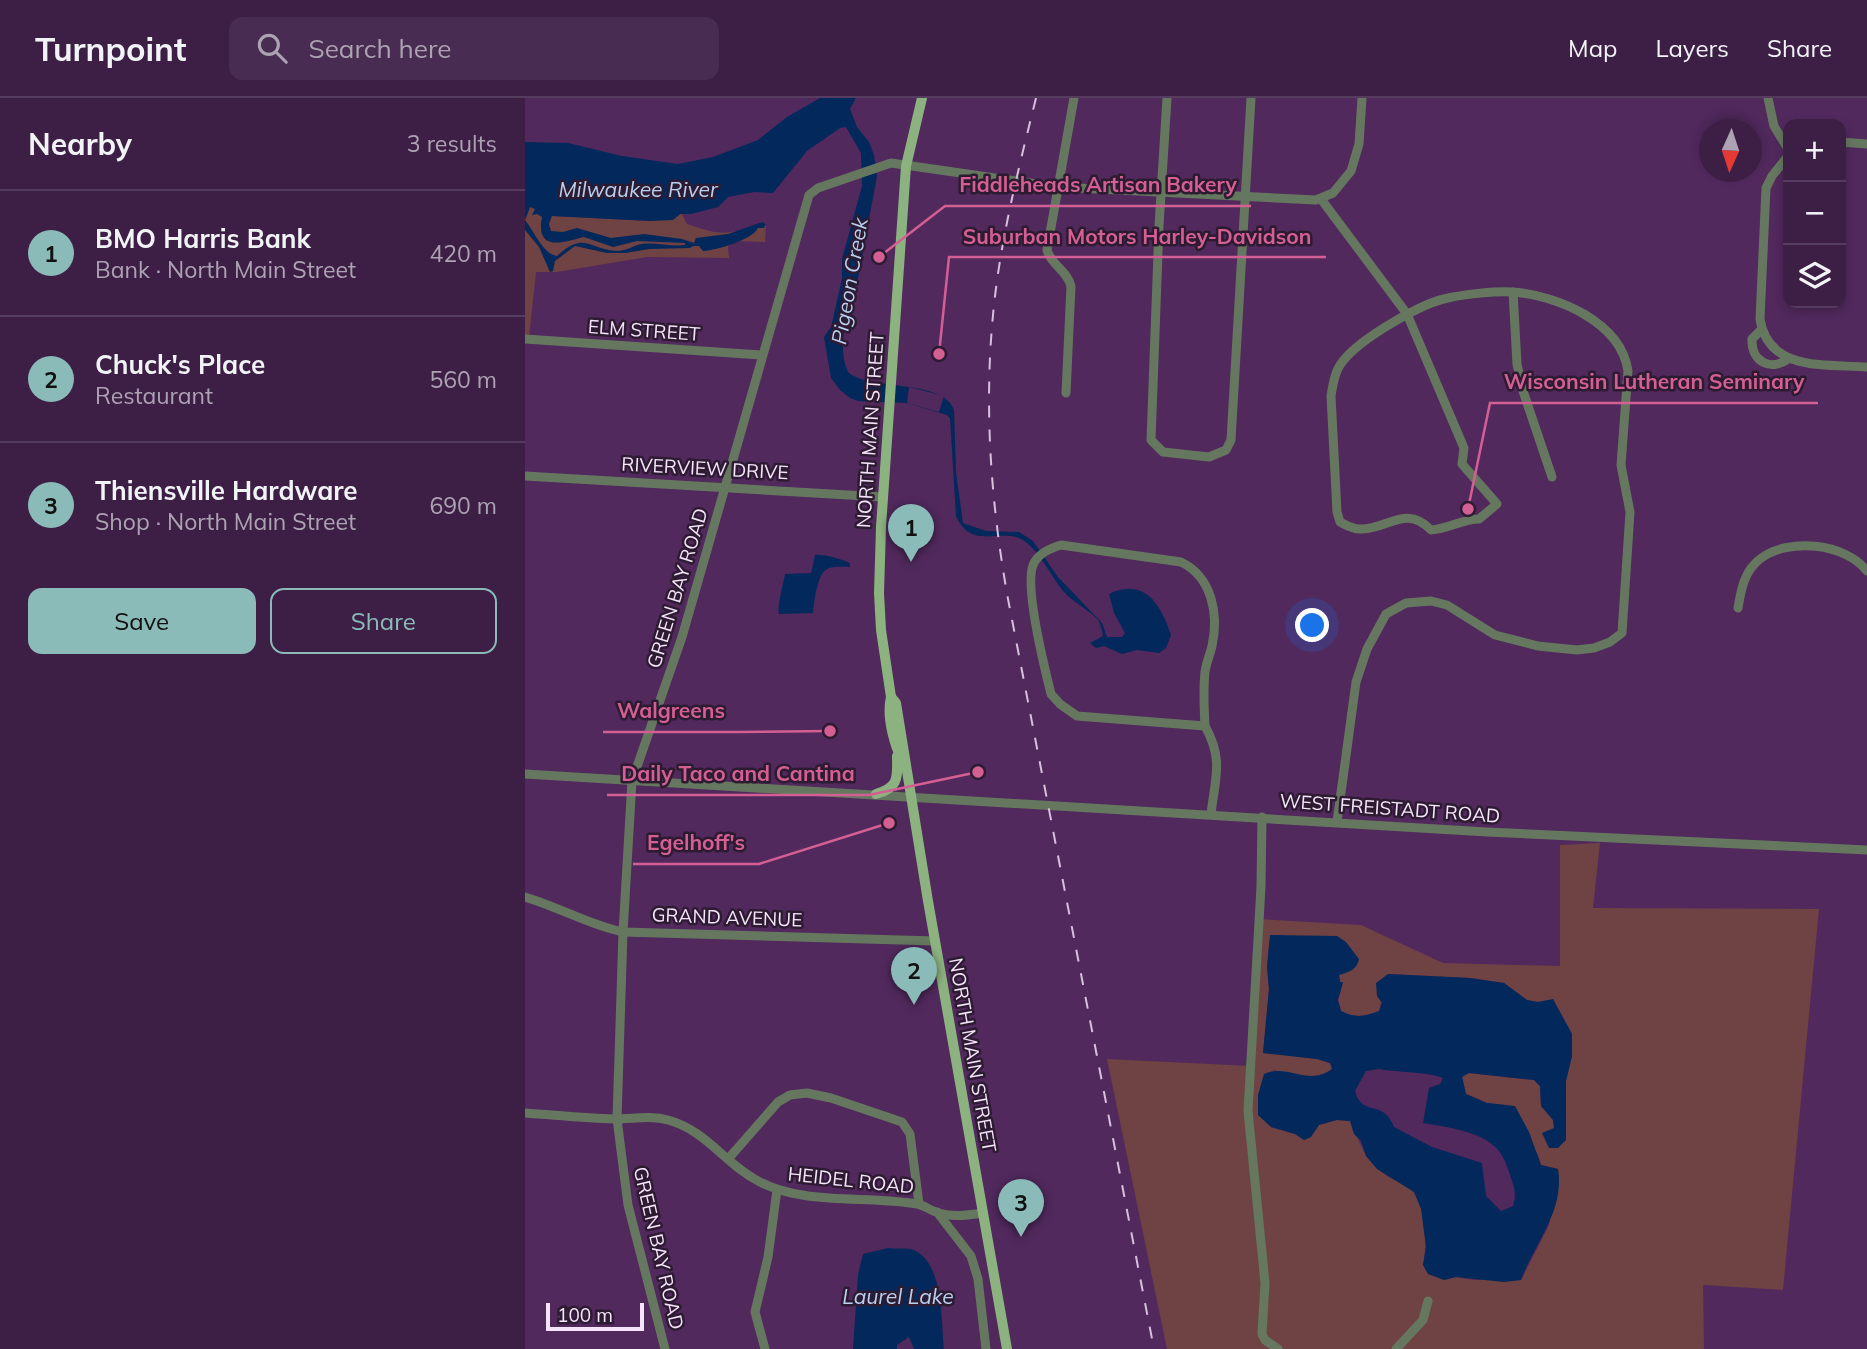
<!DOCTYPE html>
<html lang="en">
<head>
<meta charset="utf-8">
<style>
	:root { --surface:#3d1f46; --page:#482c51; --text:#f1f3f6; --muted:#ada2b3; --line:#563d5f; --accent:#8bbbb9 }
	body { margin:0; font-family:Mulish,sans-serif; background:var(--page); color:var(--text) }
	.controls { position:absolute; right:21px; top:21px; display:grid; overflow:hidden; border-radius:14px; box-shadow:0 4px 10px #0003 }
	.controls button { width:63px; height:63px; display:grid; place-items:center; padding:0; border:0; border-bottom:2px solid var(--line); background:var(--surface); color:var(--text); font:35px sans-serif }
	.compass { position:absolute; left:1174px; top:21px; width:63px; height:63px; border-radius:50%; background:var(--surface); box-shadow:0 4px 10px #0003; rotate:183deg }
	.scale { position:absolute; left:21px; bottom:18px; width:98px; box-sizing:border-box; padding-left:7px; border:4px solid #f6e3fc; border-top:0; font-size:19px; line-height:24px; white-space:nowrap; color:#f6e3fc; -webkit-text-stroke:5px #2d1b32; paint-order:stroke }
	.you { position:absolute; left:788px; top:528px; width:24px; height:24px; margin:-18px; border:5px solid #fff; border-radius:50%; background:#1a73e8; box-shadow:0 0 0 10px #1a73e833 }
	.badge { display:grid; place-items:center; width:46px; height:46px; border-radius:50%; background:var(--accent); color:#111; font-size:23px; font-weight:700 }
	.pin { position:absolute; translate:-50% -58px; filter:drop-shadow(0 2px 4px #0008) }
	.pin::after { content:''; position:absolute; top:37px; width:24px; height:21px; background:inherit; clip-path:polygon(0 0,100% 0,50% 100%) }
	.list { margin:0; padding:0; list-style:none }
	h2 { display:flex; justify-content:space-between; align-items:center; height:91px; margin:0; padding:0 28px; font-size:30px }
	h2 small { font-size:23px; font-weight:400; color:var(--muted) }
	.list li { display:grid; grid-template-columns:46px 1fr auto; gap:21px; align-items:center; box-sizing:border-box; height:126px; padding:0 28px; border-top:2px solid var(--line) }
	.list b { display:block; font-size:26px; white-space:nowrap }
	.list p { margin:0; font-size:23px; white-space:nowrap; color:var(--muted) }
	.list em { font-size:23px; font-style:normal; color:var(--muted) }
	.actions { display:flex; gap:14px; padding:21px 28px }
	.actions a { flex:1; padding:16px 0; border:2px solid var(--accent); border-radius:14px; text-align:center; font-size:24px; color:var(--accent) }
	.actions .main { background:var(--accent); color:#111 }
	.icon { flex:none; width:38px; height:38px; fill:none; stroke:currentColor; stroke-width:2; stroke-linecap:round; stroke-linejoin:round }
	.map { position:relative; flex:none; width:1342px; height:1251px; overflow:hidden }
	header { display:flex; align-items:center; gap:42px; box-sizing:border-box; height:98px; padding:0 35px; background:var(--surface); border-bottom:2px solid var(--line) }
	header strong { font-size:33px }
	nav { display:flex; gap:38px; margin-inline-start:auto; font-size:24px }
	.search { width:490px; height:63px; background:var(--page); display:flex; align-items:center; gap:18px; box-sizing:border-box; padding:0 24px; border-radius:14px; color:var(--muted); font-size:26px }
	main { display:flex }
	aside { flex:1; background:var(--surface) }
	.map>svg:first-child { display:block }
	.green { fill:#6f4243; fill-rule:evenodd }
	.water { fill:#03285b; fill-rule:evenodd }
	.pier { fill:#51295d }
	.lines { fill:none; stroke-linecap:round; stroke-linejoin:round }
	.minor { stroke:#65785f; stroke-width:9 }
	.major { stroke:#8bb27f; stroke-width:10 }
	.rail { stroke:#d7c0de; stroke-width:2; stroke-dasharray:12 12; stroke-linecap:butt }
	.labels { text-anchor:middle; dominant-baseline:central; stroke-width:5; stroke-linejoin:round; paint-order:stroke }
	.street-label { font-size:19px; fill:#f6e3fc; stroke:#2d1b32 }
	.water-label { font-size:21px; font-style:italic; fill:#b9cff0; stroke:#2d1b32 }
	.leader { fill:none; stroke:#d45f93; stroke-width:2.5 }
	.callout-dot { fill:#d45f93; stroke:#2d1b32; stroke-width:2.5 }
	.callout-label { font-size:21px; text-anchor:middle; font-weight:bold; fill:#d45f93; stroke:#2d1b32; stroke-width:5; stroke-linejoin:round; paint-order:stroke }
</style>
</head>
<body>
<header>
<strong>Turnpoint</strong>
<div class="search"><svg class="icon" aria-label="search" viewBox="0 0 24 24"><circle cx="10" cy="10" r="6"/><path d="M15 15l6 6"/></svg>Search here</div>
<nav><a>Map</a><a>Layers</a><a>Share</a></nav>
</header>
<main>
<aside>
<h2>Nearby<small>3 results</small></h2>
<ul class="list">
<li><span class="badge">1</span><div><b>BMO Harris Bank</b><p>Bank · North Main Street</p></div><em>420 m</em></li>
<li><span class="badge">2</span><div><b>Chuck's Place</b><p>Restaurant</p></div><em>560 m</em></li>
<li><span class="badge">3</span><div><b>Thiensville Hardware</b><p>Shop · North Main Street</p></div><em>690 m</em></li>
</ul>
<div class="actions"><a class="main">Save</a><a>Share</a></div>
</aside>
<div class="map">
<svg width="1342" height="1251" viewBox="0 0 1342 1251">
	<rect width="100%" height="100%" fill="#51295d"/>
	<g class="green">
		<path d="M5 109 27 118 126 123 157 116 162 126C197 138 203 138 237 124L241 126 240 144 211 143 203 148 204 160 122 159 32 174H11L4 240H0V122Z"/>
		<path d="M1075 745 1068 810 1294 811 1258 1192 1178 1187 1179 1251H642L582 961 726 968 734 821 836 827 918 865 1035 868V747ZM745 837H757L814 877 815 884H818L813 902 816 913C830 920 839 919 854 913L863 876 945 880 979 885 1002 902 1013 904 1028 902 1047 936V958L1041 983V1042L1017 1036 1029 1031 1028 1022 1016 1008 1015 988 1009 982 944 975 937 978 941 996 962 1005 983 1007 1013 1057 1016 1067 1033 1071 1024 1127 996 1182H949L930 1179 919 1182 898 1167C902 1146 903 1110 888 1093 881 1086 872 1084 864 1079 857 1075 850 1067 844 1061 838 1054 829 1032 825 1023L812 1022 793 1027 786 1038 779 1042 770 1036 746 1029 748 972C768 976 790 984 807 971L806 965 792 961 738 955 744 891 742 869Z"/>
	</g>
	<g class="water">
		<path d="M295 0H331L325 11 332 29 344 44 349 57 352 78 332 186 330 187C323 212 311 249 323 274 343 293 420 281 429 312L431 374 438 425 461 433 494 434 508 443 533 479 577 525 582 539H597L600 535 589 515 584 496C620 479 636 507 646 537L641 550 634 555 612 552 597 556 579 548 571 550 565 545 578 538C577 532 576 527 573 522 566 513 549 505 540 495 527 481 510 443 491 439 467 434 445 449 431 418L425 320 422 317 382 305 333 303 325 300 315 292 306 280 299 239 306 229 317 181V161L337 88 336 55 321 29 315 30 282 53 248 95 229 94 203 99 193 109 166 116H155L148 122 126 123 27 118 24 126 26 133 38 134 52 130 86 140 119 136 157 141 169 145 171 140 203 136 237 124 241 126 239 130H233C227 142 192 152 178 153L174 148H168L165 150 124 151 101 155H82L50 148 30 163 28 173 25 174 14 149 0 132V44L43 45 97 58 153 66 188 59 233 42 262 19ZM5 109 10 111 7 117 12 116 17 119C10 155 39 144 59 139L88 149 112 143 160 145V147C146 149 130 144 117 146 108 147 103 153 91 153 62 151 60 133 32 158 18 156 9 133 0 122Z"/>
		<path d="M290 457C300 456 315 461 325 465V469C318 469 308 468 302 471 292 476 289 505 288 515L254 516C252 508 258 487 260 476L286 475Z"/>
		<path d="M745 837 812 838 821 844 834 861C832 872 824 874 814 877L815 884H818L813 902 816 913C830 920 839 919 854 913L857 905 852 898 851 885 863 876 945 880 979 885 1002 902 1013 904 1028 901 1047 936V958L1041 983V1042L1033 1050H1024L1017 1035 1029 1030 1028 1022 1016 1008 1015 988 1009 982 944 975 937 979 941 996 962 1005 990 1008 1004 1034 1016 1067 1033 1071C1040 1112 1010 1145 996 1182L979 1184 931 1179 919 1182 903 1176 898 1167 901 1149 896 1111 889 1094 852 1071 841 1058 836 1043 829 1036 825 1023 812 1022 794 1027 786 1039 779 1042 770 1036 746 1029 733 1017V997L739 976C762 965 784 989 807 971L805 965 792 961 738 955 744 891 742 869ZM854 971C874 975 901 973 918 980L915 986 904 990 898 1025C921 1029 957 1033 973 1052 979 1059 982 1068 985 1077 989 1089 992 1095 988 1108L976 1113 961 1098 957 1065 907 1049 869 1029C858 1000 837 1020 830 993L841 973Z"/>
		<path d="M363 1150C370 1151 379 1150 386 1151 419 1161 416 1223 419 1251H389L384 1239 372 1247V1251H328L333 1177 338 1156Z"/>
	</g>
	<polygon class="pier" points="384,289 419,298 414,314 382,305"/>
	<g class="lines">
		<g class="minor">
			<polyline points="642,0 634,128 626,342 638,354 684,359 701,352 706,342 726,0"/>
			<polyline points="1243,0 1249,28 1263,51"/>
			<polyline points="1316,44 1342,46"/>
			<path d="M1263 58 1247 78 1241 90 1235 221C1243 274 1302 266 1342 269"/>
			<path d="M796 101 882 216 939 350 937 366 972 406 954 421C937 421 924 431 906 432 881 406 863 431 836 431 829 432 821 427 815 424L812 414 806 298C808 286 810 272 818 263 835 241 896 205 923 200 941 196 970 193 987 194 1032 197 1096 224 1103 273L1096 367 1105 414 1097 535 1085 544 1069 550 1052 552 1013 548 970 537 922 507 906 503 881 505 861 516 842 551 831 584 812 724"/>
			<polyline points="988,194 992,266 998,293 1027,379"/>
			<path d="M1237 231 1227 241C1226 263 1245 274 1263 261"/>
			<polyline points="0,241 236,257"/>
			<path d="M541 295 546 188C542 172 526 167 522 152L549 0"/>
			<polyline points="0,378 358,399"/>
			<path d="M536 447 656 464C687 479 694 516 687 548 685 557 681 565 680 574 678 592 679 610 680 628L552 618 535 606 526 596C520 572 498 484 509 465 514 455 526 450 536 447Z"/>
			<path d="M1213 510C1216 492 1219 473 1235 461 1264 439 1320 445 1342 473"/>
			<path d="M680 628C699 662 690 680 686 716"/>
			<polyline points="0,676 962,734 1342,752"/>
			<polyline points="737,719 736,789 723,1013 740,1185 737,1236 740,1242 753,1251"/>
			<path d="M0 799C34 809 64 827 98 834L410 843"/>
			<path d="M0 1015C30 1017 60 1020 90 1021 108 1021 125 1017 143 1022 181 1032 201 1067 235 1084 283 1108 340 1097 392 1106 399 1107 404 1112 411 1114 427 1120 442 1117 458 1115"/>
			<polyline points="204,1060 253,1004 265,997 282,995 306,1000 377,1024 385,1036 394,1106"/>
			<polyline points="412,1114 446,1158 453,1181 461,1251"/>
			<polyline points="140,1251 103,1107 92,1021 98,834 107,683 157,539 284,97 293,90 366,65 533,89 791,102 808,95 826,73 834,46 837,0"/>
			<polyline points="240,1251 230,1214 243,1159 252,1092"/>
			<polyline points="871,1251 898,1222 903,1203"/>
		</g>
		<g class="major">
			<polyline points="366,599 371,605 403,803 482,1251"/>
			<path d="M380 668C370 650 361 620 366 599L356 532 354 495 356 429 381 68 397 0"/>
			<path d="M351 696C375 689 372 679 372 658"/>
		</g>
		<path class="rail" d="M511 0C495 65 478 131 470 198 458 300 465 401 483 501L629 1251"/>
	</g>
	<g class="labels">
		<g class="street-label">
			<text transform="translate(119 232) rotate(4)">ELM STREET</text>
			<text transform="translate(345 332) rotate(-86)">NORTH MAIN STREET</text>
			<text transform="translate(180 370) rotate(3)">RIVERVIEW DRIVE</text>
			<text transform="translate(152 490) rotate(-73)">GREEN BAY ROAD</text>
			<text transform="translate(865 710) rotate(4)">WEST FREISTADT ROAD</text>
			<text transform="translate(202 819) rotate(2)">GRAND AVENUE</text>
			<text transform="translate(448 957) rotate(80)">NORTH MAIN STREET</text>
			<text transform="translate(326 1082) rotate(6)">HEIDEL ROAD</text>
			<text transform="translate(134 1150) rotate(77)">GREEN BAY ROAD</text>
		</g>
		<g class="water-label">
			<text x="113" y="91">Milwaukee River</text>
			<text transform="translate(324 183) rotate(-80)">Pigeon Creek</text>
			<text x="373" y="1198">Laurel Lake</text>
		</g>
	</g>
	<path class="leader" d="M354 159L420 108H726M414 256L424 159H801M943 411L965 305H1293M305 633L214 634H78M453 674L344 697H82M364 725L234 766H108"/>
	<g class="callout-dot">
		<circle cx="354" cy="159" r="7"/>
		<circle cx="414" cy="256" r="7"/>
		<circle cx="943" cy="411" r="7"/>
		<circle cx="305" cy="633" r="7"/>
		<circle cx="453" cy="674" r="7"/>
		<circle cx="364" cy="725" r="7"/>
	</g>
	<g class="callout-label">
		<text x="573" y="94">Fiddleheads Artisan Bakery</text>
		<text x="612" y="146">Suburban Motors Harley-Davidson</text>
		<text x="1129" y="291">Wisconsin Lutheran Seminary</text>
		<text x="146" y="620">Walgreens</text>
		<text x="213" y="683">Daily Taco and Cantina</text>
		<text x="171" y="752">Egelhoff's</text>
	</g>
</svg>
<div class="controls">
<button>+</button>
<button>−</button>
<button><svg class="icon" aria-label="layers" viewBox="0 0 24 24"><path d="M12 4l9 5-9 5-9-5zM3 14l9 5 9-5"/></svg></button>
</div>
<svg class="compass" viewBox="-18 -18 36 36"><path d="M0-13l5 13h-10z" fill="#e53935"/><path d="M0 13l5-13h-10z" fill="#ada2b3"/></svg>
<div class="scale">100 m</div>
<div class="you"></div>
<div class="pin badge" style="left:386px;top:464px">1</div>
<div class="pin badge" style="left:389px;top:907px">2</div>
<div class="pin badge" style="left:496px;top:1139px">3</div>
</div>
</main>
</body>
</html>
